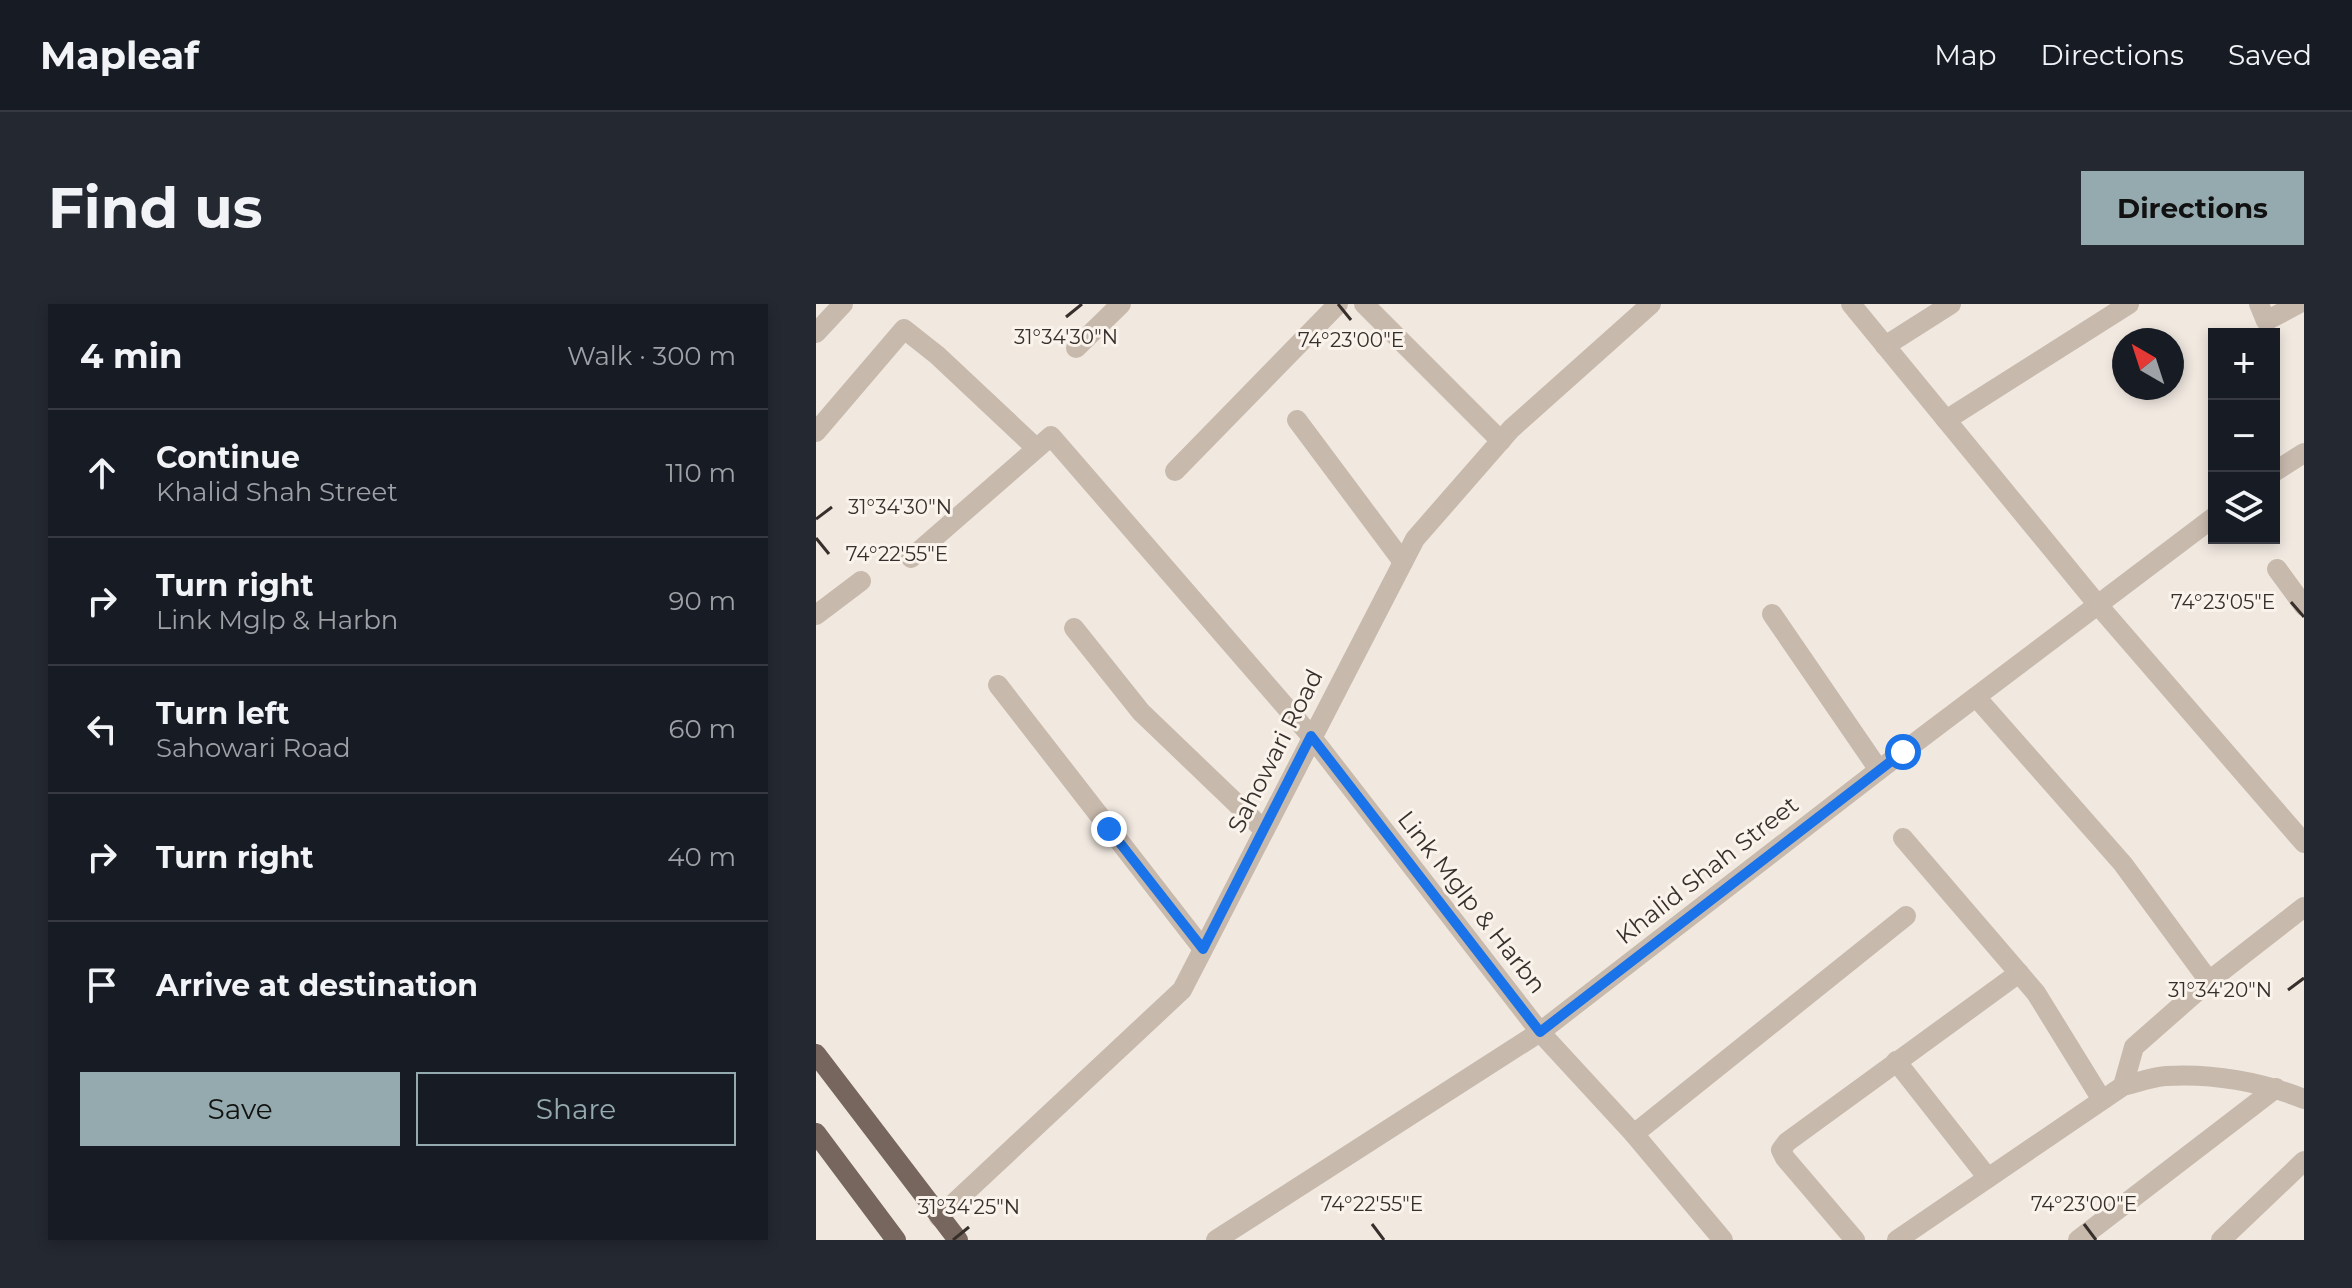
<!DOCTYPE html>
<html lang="en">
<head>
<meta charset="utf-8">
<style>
	:root { --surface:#171b24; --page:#242831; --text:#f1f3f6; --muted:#9ea1a6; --line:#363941; --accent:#95aaae }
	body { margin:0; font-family:Montserrat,sans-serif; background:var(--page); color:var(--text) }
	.controls { position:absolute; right:24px; top:24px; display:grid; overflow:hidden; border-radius:0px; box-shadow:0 4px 12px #0003 }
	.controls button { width:72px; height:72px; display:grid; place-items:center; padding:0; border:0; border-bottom:2px solid var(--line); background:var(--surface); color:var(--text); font:40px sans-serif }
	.compass { position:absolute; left:1296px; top:24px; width:72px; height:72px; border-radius:50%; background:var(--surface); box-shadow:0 4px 12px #0003; rotate:321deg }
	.stop { position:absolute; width:24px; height:24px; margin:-18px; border:6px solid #1a73e8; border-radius:50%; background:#fff }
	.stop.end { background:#1a73e8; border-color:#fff; box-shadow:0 2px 8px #0008 }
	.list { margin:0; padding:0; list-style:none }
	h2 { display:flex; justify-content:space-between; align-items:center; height:104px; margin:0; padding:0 32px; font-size:34px }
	h2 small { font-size:26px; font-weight:400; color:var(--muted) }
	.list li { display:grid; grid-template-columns:52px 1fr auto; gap:24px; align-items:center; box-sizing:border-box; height:128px; padding:0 32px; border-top:2px solid var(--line) }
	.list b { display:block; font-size:30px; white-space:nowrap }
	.list p { margin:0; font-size:26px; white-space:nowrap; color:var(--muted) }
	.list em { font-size:26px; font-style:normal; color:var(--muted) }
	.actions { display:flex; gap:16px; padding:24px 32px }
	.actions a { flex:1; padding:18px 0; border:2px solid var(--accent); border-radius:0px; text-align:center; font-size:28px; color:var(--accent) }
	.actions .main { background:var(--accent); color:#111 }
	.icon { flex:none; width:44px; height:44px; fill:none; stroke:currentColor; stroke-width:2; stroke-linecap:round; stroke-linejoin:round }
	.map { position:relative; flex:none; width:1488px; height:936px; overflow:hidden; border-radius:0px }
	header { display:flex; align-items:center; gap:48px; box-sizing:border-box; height:112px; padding:0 40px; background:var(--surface); border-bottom:2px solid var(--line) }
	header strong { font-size:38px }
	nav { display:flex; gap:44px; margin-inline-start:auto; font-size:28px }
	.intro { display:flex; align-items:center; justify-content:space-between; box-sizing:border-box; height:192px; padding:0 48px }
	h1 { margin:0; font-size:56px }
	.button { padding:20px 36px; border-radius:0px; background:var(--accent); color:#111; font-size:28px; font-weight:700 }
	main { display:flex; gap:48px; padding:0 48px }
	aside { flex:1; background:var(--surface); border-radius:0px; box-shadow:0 4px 12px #0003 }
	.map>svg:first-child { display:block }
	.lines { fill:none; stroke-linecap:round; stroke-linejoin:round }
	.minor { stroke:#c8b9ad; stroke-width:20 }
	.major { stroke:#77665d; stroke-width:20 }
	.route { stroke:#1a73e8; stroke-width:10 }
	.ticks { fill:none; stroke:#372f2b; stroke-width:3 }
	.labels { text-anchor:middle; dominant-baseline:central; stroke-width:6; stroke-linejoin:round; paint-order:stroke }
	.street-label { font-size:24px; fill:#372f2b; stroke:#f9f3ec }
	.ticks-label { font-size:20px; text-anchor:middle; fill:#372f2b; stroke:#f9f3ec; stroke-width:6; stroke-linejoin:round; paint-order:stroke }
</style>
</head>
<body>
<header>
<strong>Mapleaf</strong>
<nav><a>Map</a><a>Directions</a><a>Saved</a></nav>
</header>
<div class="intro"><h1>Find us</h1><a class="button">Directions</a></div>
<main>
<aside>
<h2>4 min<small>Walk · 300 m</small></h2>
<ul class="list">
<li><svg class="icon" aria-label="ahead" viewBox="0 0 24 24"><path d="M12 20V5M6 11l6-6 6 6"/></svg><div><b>Continue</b><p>Khalid Shah Street</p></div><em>110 m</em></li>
<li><svg class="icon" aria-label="right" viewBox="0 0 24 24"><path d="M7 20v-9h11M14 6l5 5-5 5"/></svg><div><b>Turn right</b><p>Link Mglp &amp; Harbn</p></div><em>90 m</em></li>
<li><svg class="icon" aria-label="left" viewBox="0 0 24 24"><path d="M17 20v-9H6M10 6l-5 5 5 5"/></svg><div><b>Turn left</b><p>Sahowari Road</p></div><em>60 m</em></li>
<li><svg class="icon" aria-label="right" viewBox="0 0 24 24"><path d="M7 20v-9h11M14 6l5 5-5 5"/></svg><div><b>Turn right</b></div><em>40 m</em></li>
<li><svg class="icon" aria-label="arrive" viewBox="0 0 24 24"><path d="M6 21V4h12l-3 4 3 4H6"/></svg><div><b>Arrive at destination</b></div></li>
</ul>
<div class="actions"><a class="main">Save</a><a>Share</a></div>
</aside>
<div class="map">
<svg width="1488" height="936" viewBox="0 0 1488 936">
	<rect width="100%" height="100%" fill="#f1e9e0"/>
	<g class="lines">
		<g class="minor">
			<polyline points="548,0 685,137"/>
			<polyline points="1035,0 1282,301 1488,539"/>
			<polyline points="1443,0 1450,17 1482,0"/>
			<polyline points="0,29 27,0"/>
			<polyline points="1069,42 1135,0"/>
			<polyline points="260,44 305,0"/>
			<polyline points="481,116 587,258"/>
			<polyline points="1130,116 1313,0"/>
			<polyline points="0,128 88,25 121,51 220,144"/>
			<polyline points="359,167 522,0"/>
			<polyline points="1458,168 1488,149"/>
			<polyline points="95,254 235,132 495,432 724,728 818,830 907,936"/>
			<polyline points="1461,265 1488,302"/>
			<polyline points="956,310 1063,466"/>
			<polyline points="0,311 45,277"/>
			<polyline points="258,324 325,408 447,525"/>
			<polyline points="182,381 387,645"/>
			<polyline points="1160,393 1307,560 1393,677"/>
			<polyline points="1087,534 1220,689 1286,796"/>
			<polyline points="1080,757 1172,874"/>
			<polyline points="1307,782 1318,743 1393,677 1488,603"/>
			<polyline points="818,830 1090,612"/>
			<polyline points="123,913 366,686 599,235 695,125 835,0"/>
			<polyline points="400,936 724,728 1063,466 1398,213"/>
			<polyline points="1039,936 969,854 965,846 971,838 1203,669"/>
			<path d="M1081 936 1307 782C1320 779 1336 773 1350 772 1396 769 1446 778 1488 795"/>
			<polyline points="1262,936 1460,784"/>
			<polyline points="1405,936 1488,857"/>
		</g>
		<g class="major">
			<polyline points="0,750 142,936"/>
			<polyline points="0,829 80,936"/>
		</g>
	</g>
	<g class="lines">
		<polyline class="route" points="293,525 387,645 495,432 724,728 1087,448"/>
	</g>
	<path class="ticks" d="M522 0 535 16M250 13 266 0M0 215 16 203M0 234 13 250M1475 298 1488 313M1472 686 1488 674M556 920 568 936M1268 920 1280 936M137 936 153 923"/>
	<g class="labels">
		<g class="street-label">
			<text transform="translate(459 447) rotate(-63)">Sahowari Road</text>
			<text transform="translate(891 566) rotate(-38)">Khalid Shah Street</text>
			<text transform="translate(656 598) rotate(52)">Link Mglp &amp; Harbn</text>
		</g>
	</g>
	<g class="ticks-label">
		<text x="250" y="40">31°34'30"N</text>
		<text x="535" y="43">74°23'00"E</text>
		<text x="84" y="210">31°34'30"N</text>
		<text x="81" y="257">74°22'55"E</text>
		<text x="1407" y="305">74°23'05"E</text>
		<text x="1404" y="693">31°34'20"N</text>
		<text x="556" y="907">74°22'55"E</text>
		<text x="1268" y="907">74°23'00"E</text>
		<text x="153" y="910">31°34'25"N</text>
	</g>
</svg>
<div class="controls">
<button>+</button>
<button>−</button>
<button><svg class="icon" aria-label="layers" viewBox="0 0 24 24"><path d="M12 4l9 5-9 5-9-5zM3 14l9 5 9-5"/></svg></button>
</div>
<svg class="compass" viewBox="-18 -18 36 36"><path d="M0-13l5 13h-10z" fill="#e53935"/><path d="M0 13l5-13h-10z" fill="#9ea1a6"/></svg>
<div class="stop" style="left:1087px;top:448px"></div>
<div class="stop end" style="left:293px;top:525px"></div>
</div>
</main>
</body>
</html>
